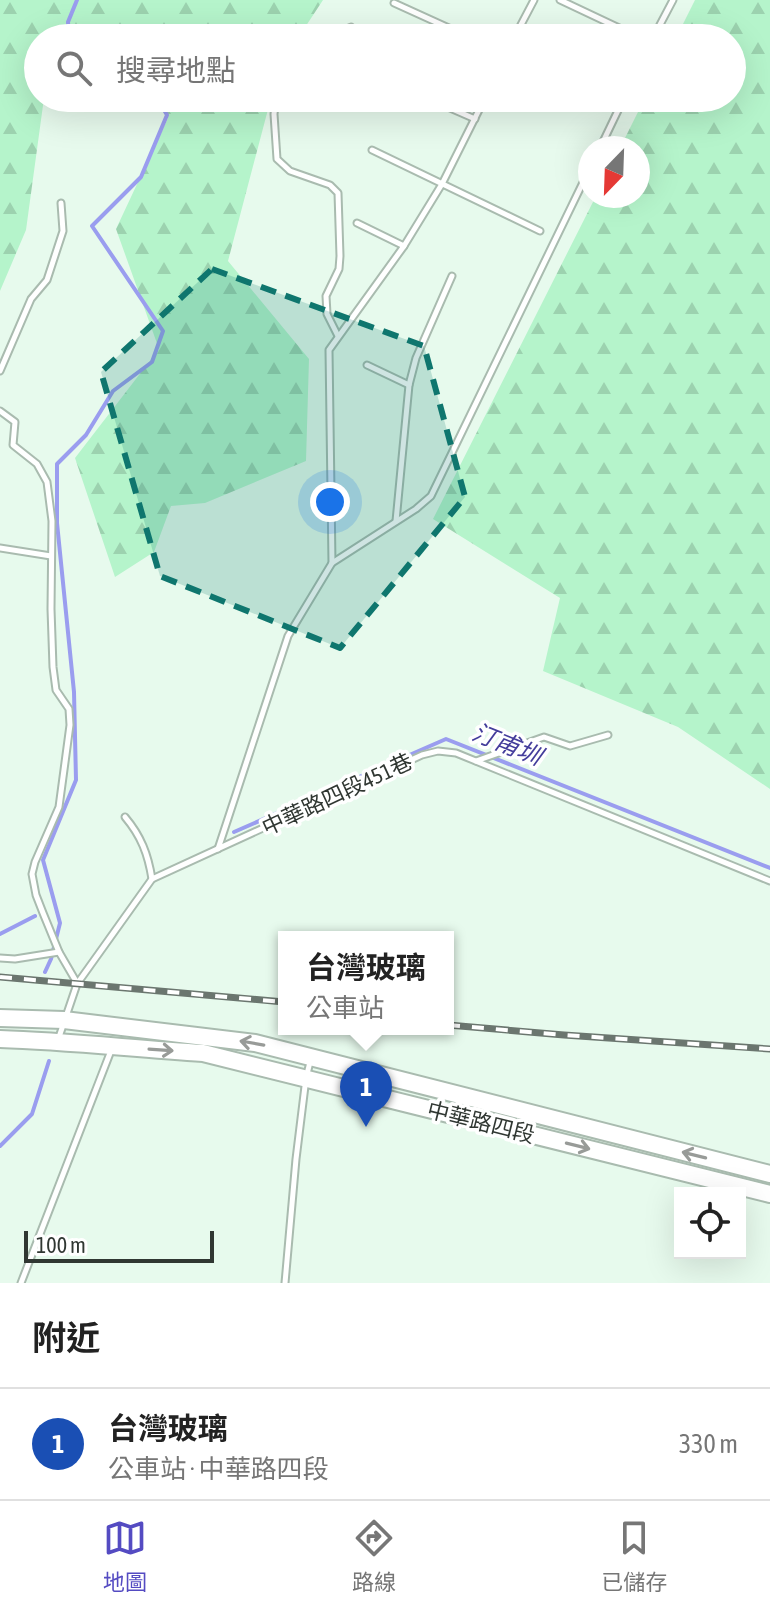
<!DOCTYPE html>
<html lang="zh-TW">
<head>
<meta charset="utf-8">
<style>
	:root { --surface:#fff; --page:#f2f2f2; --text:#222; --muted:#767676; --line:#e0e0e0; --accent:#544bc2 }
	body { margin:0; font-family:"Asap Condensed","Noto Sans TC",sans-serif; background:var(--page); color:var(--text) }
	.controls { position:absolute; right:24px; bottom:24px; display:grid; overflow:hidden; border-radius:0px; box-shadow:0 8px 32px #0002 }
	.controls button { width:72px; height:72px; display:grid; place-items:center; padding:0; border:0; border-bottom:2px solid var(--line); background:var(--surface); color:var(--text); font:40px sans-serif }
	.compass { position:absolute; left:578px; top:136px; width:72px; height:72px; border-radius:50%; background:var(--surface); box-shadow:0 8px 32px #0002; rotate:203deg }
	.scale { position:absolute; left:24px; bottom:20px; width:190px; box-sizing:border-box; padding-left:8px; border:4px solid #303732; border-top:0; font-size:22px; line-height:28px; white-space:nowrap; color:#303732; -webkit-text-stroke:6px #fff; paint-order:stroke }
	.you { position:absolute; left:330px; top:502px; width:28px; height:28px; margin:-20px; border:6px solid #fff; border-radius:50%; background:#1a73e8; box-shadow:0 0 0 12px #1a73e833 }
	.badge { display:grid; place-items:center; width:52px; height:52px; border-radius:50%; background:var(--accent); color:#fff; font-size:26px; font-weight:700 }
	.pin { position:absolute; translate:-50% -66px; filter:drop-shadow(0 2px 4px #0008) }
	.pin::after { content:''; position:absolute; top:42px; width:28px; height:24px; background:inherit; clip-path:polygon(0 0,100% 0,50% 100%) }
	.popup { position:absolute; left:278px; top:931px; width:176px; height:104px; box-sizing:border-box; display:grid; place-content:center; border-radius:0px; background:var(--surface); filter:drop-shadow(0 2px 6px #0005); font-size:26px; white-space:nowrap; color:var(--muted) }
	.popup b { font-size:30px; color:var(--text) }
	.popup::after { content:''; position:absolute; left:50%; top:100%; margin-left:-16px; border:16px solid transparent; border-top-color:var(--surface) }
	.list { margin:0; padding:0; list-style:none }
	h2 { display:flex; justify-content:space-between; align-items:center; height:104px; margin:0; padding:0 32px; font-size:34px }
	h2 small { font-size:26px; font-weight:400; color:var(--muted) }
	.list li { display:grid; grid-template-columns:52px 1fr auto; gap:24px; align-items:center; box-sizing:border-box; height:112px; padding:0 32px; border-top:2px solid var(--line) }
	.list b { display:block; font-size:30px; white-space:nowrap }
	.list p { margin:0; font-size:26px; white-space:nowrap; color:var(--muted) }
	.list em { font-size:26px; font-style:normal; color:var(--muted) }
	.icon { flex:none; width:44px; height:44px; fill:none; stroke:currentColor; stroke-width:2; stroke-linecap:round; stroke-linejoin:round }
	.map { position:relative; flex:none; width:770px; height:1283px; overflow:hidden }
	.search { position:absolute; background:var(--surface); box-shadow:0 8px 32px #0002; left:24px; right:24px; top:24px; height:88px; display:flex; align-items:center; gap:20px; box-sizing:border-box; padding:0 28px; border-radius:44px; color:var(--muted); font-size:30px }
	.sheet { height:216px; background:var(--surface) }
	nav { display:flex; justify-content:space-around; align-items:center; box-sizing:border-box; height:112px; border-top:2px solid var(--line); background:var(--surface); font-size:22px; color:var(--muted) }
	nav a { display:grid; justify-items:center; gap:4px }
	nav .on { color:var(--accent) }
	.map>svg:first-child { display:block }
	.forest { fill:url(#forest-firs) }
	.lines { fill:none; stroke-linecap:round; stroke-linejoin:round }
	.stream { stroke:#9a9def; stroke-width:4 }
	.lane-casing { stroke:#a9bbaf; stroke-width:9 }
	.primary-casing { stroke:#a9bbaf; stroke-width:20 }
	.lane { stroke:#fff; stroke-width:5 }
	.primary { stroke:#fff; stroke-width:16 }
	.rail-casing { stroke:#6b766f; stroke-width:7 }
	.rail { stroke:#fff; stroke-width:4; stroke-dasharray:12; stroke-linecap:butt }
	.oneway { stroke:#989b98 }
	.marked { fill:#0f766e; fill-opacity:0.2; stroke:#0f766e; stroke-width:6; stroke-dasharray:16 10; stroke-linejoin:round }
	.labels { text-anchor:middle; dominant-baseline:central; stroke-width:7; stroke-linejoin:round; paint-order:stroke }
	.street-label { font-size:22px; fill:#303732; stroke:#fff }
	.water-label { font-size:24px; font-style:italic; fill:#443d9b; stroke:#fff }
</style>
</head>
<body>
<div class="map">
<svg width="770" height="1283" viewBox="0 0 770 1283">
	<defs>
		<pattern id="forest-firs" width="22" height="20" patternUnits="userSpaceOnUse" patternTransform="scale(2)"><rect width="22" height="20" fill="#b5f4cb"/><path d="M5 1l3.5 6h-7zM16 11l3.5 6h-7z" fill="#9cd2af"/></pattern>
	</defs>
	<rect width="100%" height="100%" fill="#e7faed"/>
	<g class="forest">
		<polygon points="0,0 323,0 298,38 38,38 38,98 44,98 26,230 0,291"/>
		<polygon points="695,0 770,0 770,789 678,727 543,671 560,598 433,519 596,196 638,196 638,148 620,148 645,98 732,98 732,38 676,38"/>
		<polygon points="157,98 271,98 228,261 309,359 306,461 205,503 171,506 154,552 115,577 75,458 159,349 116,229 168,118"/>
	</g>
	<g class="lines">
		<g class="stream">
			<polyline points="69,38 68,22 77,0"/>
			<polyline points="234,832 446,739 770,868"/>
			<polyline points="0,934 35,916"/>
			<polyline points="45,972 51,959 60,923 43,860 76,780 74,692 57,523 57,464 86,435 113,391 152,362 163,331 92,226 141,177 167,115 157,98"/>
			<polyline points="0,1146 32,1114 49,1061"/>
		</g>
		<defs>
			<g id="lane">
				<polyline points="560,0 632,34"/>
				<polyline points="394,3 471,38"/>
				<polyline points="326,38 351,27"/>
				<polyline points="514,38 534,0"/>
				<polyline points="653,38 673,0"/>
				<polyline points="276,98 274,114 277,159 290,171 330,185 338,193 340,256 339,269 326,296 327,314 338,336"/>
				<polyline points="427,98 475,119"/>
				<polyline points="600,148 624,98"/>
				<polyline points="372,150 540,231"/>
				<polyline points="357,223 404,246"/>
				<polyline points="367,365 409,385"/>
				<polyline points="0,371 31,299 47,280 63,231 61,203"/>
				<polyline points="0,411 15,422 13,445 37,464 47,482 52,521 51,609 53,667 56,690 69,709 70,725 59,807 35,862 32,874 36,895 43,913 59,952 77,983"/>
				<polyline points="396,521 409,385 416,358 452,276"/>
				<polyline points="0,548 51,556"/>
				<polyline points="332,563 416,509 431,496 590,168"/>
				<polyline points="476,761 544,737 570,746 608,735"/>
				<path d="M125 817C141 836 148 854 152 879"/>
				<polyline points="218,849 288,636 332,563 329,350 404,246 442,184 485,98"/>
				<polyline points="0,958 15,959 59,952"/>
				<polyline points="58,1040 77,984 152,879 422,755 438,751 456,753 770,881"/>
				<polyline points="21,1283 112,1048"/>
				<polyline points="285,1283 296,1159 306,1078 310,1062"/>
			</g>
			<g id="primary">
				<polyline points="0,1018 64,1020 255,1043 770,1174"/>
				<path d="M0 1039C68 1041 135 1049 203 1053L770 1194"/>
			</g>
		</defs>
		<use href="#lane" class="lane-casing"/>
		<use href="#primary" class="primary-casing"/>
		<use href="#lane" class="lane"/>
		<use href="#primary" class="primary"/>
		<defs>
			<g id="rail">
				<polyline points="0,977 284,1002"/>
				<polyline points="448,1025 564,1035 770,1049"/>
			</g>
		</defs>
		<use href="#rail" class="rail-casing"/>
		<use href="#rail" class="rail"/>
	</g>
	<defs><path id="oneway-shaft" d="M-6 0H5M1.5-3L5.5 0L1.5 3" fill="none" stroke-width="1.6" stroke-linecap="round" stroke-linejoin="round" transform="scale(2)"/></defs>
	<g class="oneway">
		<use href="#oneway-shaft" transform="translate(252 1043) rotate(-170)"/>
		<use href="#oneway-shaft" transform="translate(161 1050) rotate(4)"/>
		<use href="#oneway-shaft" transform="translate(578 1146) rotate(14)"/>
		<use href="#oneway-shaft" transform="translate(694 1155) rotate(-166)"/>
	</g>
	<path class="marked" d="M212 269 424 346 465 497 340 648 160 576 101 372Z"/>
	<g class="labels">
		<g class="street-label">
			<text transform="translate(337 794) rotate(-25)">中華路四段451巷</text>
			<text transform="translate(481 1122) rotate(14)">中華路四段</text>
		</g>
		<g class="water-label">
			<text transform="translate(507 744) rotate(22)">汀甫圳</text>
		</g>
	</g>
</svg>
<div class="controls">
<button><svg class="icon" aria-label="locate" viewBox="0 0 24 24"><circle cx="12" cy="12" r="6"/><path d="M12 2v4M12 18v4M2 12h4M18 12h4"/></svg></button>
</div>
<svg class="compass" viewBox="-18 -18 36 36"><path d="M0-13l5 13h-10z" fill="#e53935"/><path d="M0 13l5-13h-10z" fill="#767676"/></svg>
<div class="scale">100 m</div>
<div class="you"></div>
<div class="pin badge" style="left:366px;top:1127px;background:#1a4fb4">1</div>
<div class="popup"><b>台灣玻璃</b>公車站</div>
<div class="search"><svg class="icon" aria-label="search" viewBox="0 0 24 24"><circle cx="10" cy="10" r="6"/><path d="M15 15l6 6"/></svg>搜尋地點</div>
</div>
<section class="sheet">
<h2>附近<small></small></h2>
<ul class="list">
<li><span class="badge" style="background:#1a4fb4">1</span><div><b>台灣玻璃</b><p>公車站 · 中華路四段</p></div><em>330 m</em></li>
</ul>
</section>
<nav>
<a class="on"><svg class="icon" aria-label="map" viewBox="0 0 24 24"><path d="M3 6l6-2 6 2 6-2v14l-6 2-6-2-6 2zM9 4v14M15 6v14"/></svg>地圖</a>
<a><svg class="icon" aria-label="directions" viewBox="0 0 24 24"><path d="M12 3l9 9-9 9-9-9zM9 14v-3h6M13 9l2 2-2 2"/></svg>路線</a>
<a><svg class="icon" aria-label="saved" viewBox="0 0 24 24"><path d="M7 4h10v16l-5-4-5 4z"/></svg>已儲存</a>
</nav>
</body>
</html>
